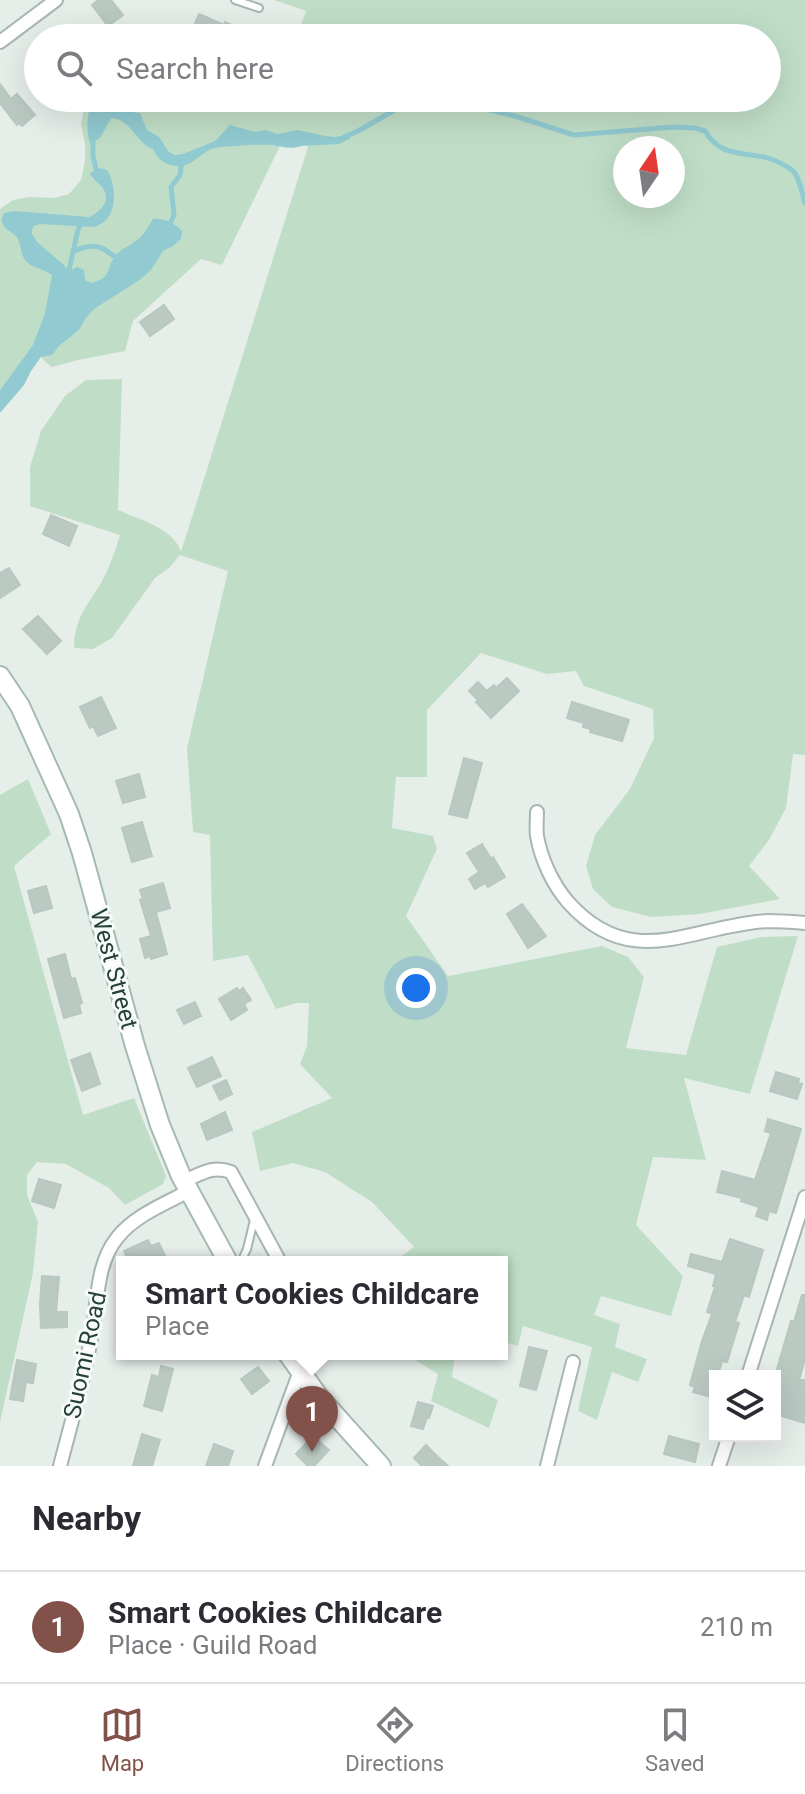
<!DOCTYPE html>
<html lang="en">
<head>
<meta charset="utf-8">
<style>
	:root { --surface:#fff; --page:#f2f2f3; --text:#2b2b33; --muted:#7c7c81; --line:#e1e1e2; --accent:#82514a }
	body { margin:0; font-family:Roboto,sans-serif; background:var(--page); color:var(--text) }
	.controls { position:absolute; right:24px; bottom:24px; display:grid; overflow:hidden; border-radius:0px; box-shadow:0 8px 32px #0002 }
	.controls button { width:72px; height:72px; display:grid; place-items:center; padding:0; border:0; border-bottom:2px solid var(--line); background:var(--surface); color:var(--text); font:40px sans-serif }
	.compass { position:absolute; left:613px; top:136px; width:72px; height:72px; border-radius:50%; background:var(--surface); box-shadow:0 8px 32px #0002; rotate:13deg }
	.you { position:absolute; left:416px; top:988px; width:28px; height:28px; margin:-20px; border:6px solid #fff; border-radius:50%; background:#1a73e8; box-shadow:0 0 0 12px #1a73e833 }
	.badge { display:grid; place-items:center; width:52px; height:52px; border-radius:50%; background:var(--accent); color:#fff; font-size:26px; font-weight:700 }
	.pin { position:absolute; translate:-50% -66px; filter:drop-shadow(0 2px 4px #0008) }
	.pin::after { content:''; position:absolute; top:42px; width:28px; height:24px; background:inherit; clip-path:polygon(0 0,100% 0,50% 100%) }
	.popup { position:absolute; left:116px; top:1256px; width:392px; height:104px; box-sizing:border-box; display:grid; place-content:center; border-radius:0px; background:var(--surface); filter:drop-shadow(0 2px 6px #0005); font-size:26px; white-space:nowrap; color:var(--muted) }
	.popup b { font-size:30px; color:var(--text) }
	.popup::after { content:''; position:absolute; left:50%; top:100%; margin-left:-16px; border:16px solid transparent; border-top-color:var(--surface) }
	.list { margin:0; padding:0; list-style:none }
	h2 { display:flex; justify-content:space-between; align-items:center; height:104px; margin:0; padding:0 32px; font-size:34px }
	h2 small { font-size:26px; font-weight:400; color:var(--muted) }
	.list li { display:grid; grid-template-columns:52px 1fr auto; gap:24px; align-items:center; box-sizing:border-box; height:112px; padding:0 32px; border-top:2px solid var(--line) }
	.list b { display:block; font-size:30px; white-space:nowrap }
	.list p { margin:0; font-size:26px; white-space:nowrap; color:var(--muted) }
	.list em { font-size:26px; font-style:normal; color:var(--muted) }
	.icon { flex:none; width:44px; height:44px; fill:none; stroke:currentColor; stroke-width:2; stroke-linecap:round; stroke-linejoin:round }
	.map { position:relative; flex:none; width:805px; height:1466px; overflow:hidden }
	.search { position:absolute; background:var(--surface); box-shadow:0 8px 32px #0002; left:24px; right:24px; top:24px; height:88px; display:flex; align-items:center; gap:20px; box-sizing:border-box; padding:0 28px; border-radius:44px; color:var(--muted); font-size:30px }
	.sheet { height:216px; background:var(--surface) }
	nav { display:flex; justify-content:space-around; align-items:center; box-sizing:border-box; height:112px; border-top:2px solid var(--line); background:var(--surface); font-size:22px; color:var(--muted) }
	nav a { display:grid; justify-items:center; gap:4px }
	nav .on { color:var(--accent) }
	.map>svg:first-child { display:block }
	.green { fill:#c0dec7; fill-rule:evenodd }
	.water { fill:#91cad1 }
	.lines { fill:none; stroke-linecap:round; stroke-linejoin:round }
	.stream { stroke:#91cad1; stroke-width:5 }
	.building { fill:#bbc9c3; stroke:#b8c8c1; stroke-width:2 }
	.lane-casing { stroke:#a8b6b1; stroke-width:10 }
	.street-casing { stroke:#a8b6b1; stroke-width:16 }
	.secondary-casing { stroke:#a5bab1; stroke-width:22 }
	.lane { stroke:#fff; stroke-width:6 }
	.street { stroke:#fff; stroke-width:12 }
	.secondary { stroke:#fff; stroke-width:18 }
	.labels { text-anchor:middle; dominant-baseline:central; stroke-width:6; stroke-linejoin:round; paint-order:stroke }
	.street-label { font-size:24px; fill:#254038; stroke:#f7fbf8 }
</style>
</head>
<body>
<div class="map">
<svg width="805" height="1466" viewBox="0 0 805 1466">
	<rect width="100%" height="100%" fill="#e6eeea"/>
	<g class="green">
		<path d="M274 0H805V755L793 754 786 808 769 840 749 866 780 899 700 914 651 917 612 907 593 889 586 866 595 835 630 789 654 738 653 709 584 686 576 671 547 674 481 653 427 710V777H396L392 828 433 836 437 849 406 916 448 976 602 946 628 957 644 977 626 1048 686 1055 717 947 762 937 798 936 750 1094 684 1078 706 1160 653 1157 636 1225 683 1276 671 1316 601 1296 594 1315 620 1324 615 1347 647 1359 638 1382 612 1372 597 1420 578 1411 592 1347 523 1326 518 1346 502 1341V1262H393L414 1247 372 1202 325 1172 293 1163 260 1171 252 1132 332 1098 300 1064 307 1046 309 1003H297L276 1009 248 955 213 961 210 835 193 832 187 748 228 571 180 555 169 568 155 578 112 638 93 649 74 648C74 619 87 606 101 583 109 568 115 552 120 535L30 506V467L41 431 65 396 86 380 122 379 118 510C140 520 174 528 181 552L312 134 298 131 276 134 270 145 280 146 222 265 201 259 133 321 125 351 78 360 52 367 45 362 33 346 0 390V209L13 200 29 197 54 198 69 194 81 180 85 161V143L81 124 86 98H109C115 109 131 116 144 110 150 107 155 102 160 98H767V38H294L298 33 306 11ZM625 148H673V196H625Z"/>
		<polygon points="28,779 51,834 14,866 83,1115 134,1098 166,1176 163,1184 125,1205 109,1188 66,1164 37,1162 27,1175 27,1195 38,1222 33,1273 0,1422 0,795"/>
		<polygon points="405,1354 455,1354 452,1377 498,1400 489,1428 431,1401 438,1374"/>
	</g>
	<g class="water">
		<path d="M92 98H108C115 109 128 112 140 113L147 130 159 137 169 152 175 155 183 154 215 141 230 125 255 132 266 130 277 134 298 130 325 136 335 137 347 135 351 138 339 144 301 146C291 150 281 146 270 145 254 144 237 146 221 147 202 148 195 167 177 166 165 165 158 160 153 149 137 144 130 118 111 118L100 138 90 143C85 129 88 112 92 98Z"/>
		<path d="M100 168 107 170C118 188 118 222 93 227L40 224 34 226 31 232 37 242 65 266 67 270 70 271 77 267 84 270 85 280 92 283C113 277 105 268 116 255 122 248 130 246 137 240 144 235 148 227 153 219 165 218 174 223 182 231L181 239 173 246 163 251 151 270 141 279 94 309 85 319 79 330 60 345 52 355 41 357 31 371 24 385 0 413V390L33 345 45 313 52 275C44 269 36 269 28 263 20 256 22 248 18 239 15 233 7 231 4 226 0 221 2 219 4 213L14 211 89 217C99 213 111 202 104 190 101 185 94 180 90 174L93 171Z"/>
	</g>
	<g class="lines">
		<g class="stream">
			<polyline points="93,135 93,156 97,173"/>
			<path d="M344 137 358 131 407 103 441 98 518 117 574 135 673 127 695 128 705 131C724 164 756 147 784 165 787 167 792 169 794 172 800 179 802 194 805 203"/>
			<polyline points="168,228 174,215 171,187 180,175 182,159"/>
			<path d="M74 251C82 248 92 244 101 248 108 250 111 256 119 258"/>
			<polyline points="68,274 78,230 82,222"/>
		</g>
	</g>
	<g class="building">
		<polygon points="98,0 111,0 123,15 108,26 92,5"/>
		<polygon points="199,14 224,25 225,22 263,38 196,38 190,35"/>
		<polygon points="0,84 11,99 17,94 35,115 22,126 19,123 17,125 0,103"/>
		<polygon points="164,305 174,319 150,336 140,322"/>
		<polygon points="51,515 77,526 69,546 43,534"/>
		<polygon points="9,568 20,585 0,598 0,573"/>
		<polygon points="38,616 61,641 47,654 23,629"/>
		<polygon points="507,678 519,691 491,718 476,702 478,700 469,691 478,682 487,691 494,685 496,688"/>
		<polygon points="101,697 116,728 98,736 93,726 90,728 80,707"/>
		<polygon points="572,702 629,720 622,741 590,732 591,729 583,727 584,723 567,718"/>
		<polygon points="464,758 482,763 467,818 449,814"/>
		<polygon points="139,774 145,797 123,803 116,781"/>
		<polygon points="142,822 152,856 132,862 122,828"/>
		<polygon points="482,844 491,859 493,857 505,877 488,887 485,883 475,889 469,879 479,872 467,853"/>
		<polygon points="163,883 170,908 156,912 167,954 151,959 150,956 145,958 140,939 151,936 140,900 143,899 140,890"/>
		<polygon points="46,886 52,908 34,913 28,891"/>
		<polygon points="522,904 546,936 528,948 507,914"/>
		<polygon points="65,954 71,979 75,978 82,1003 79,1004 81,1013 64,1018 48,959"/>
		<polygon points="237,988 239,991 243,988 251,1000 244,1004 247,1010 231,1020 219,999"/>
		<polygon points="195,1002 201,1016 184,1024 177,1010"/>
		<polygon points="90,1053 100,1084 82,1091 71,1060"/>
		<polygon points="212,1057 221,1076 197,1087 188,1068"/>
		<polygon points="776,1072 799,1079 798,1083 802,1084 797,1099 770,1091"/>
		<polygon points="226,1080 232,1094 220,1100 213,1086"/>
		<polygon points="225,1112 232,1130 207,1140 201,1124"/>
		<polygon points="768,1119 801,1129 776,1213 769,1211 767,1220 756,1216 759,1207 741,1201 742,1198 717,1192 722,1171 755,1180 771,1133 765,1131"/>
		<polygon points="39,1179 61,1185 54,1208 32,1201"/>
		<polygon points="730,1239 763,1250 749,1297 744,1295 735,1322 739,1323 727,1362 722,1361 718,1376 715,1376 715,1398 693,1392 695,1387 690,1385 702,1341 712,1314 707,1312 715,1287 713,1286 716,1274 688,1266 691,1254 722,1262"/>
		<polygon points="148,1240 151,1246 159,1243 168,1262 146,1262 143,1257 129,1262 124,1251"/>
		<polygon points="42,1276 59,1277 56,1312 67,1312 67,1327 41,1328 40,1304"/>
		<polygon points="802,1295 805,1295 805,1359 799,1380 805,1380 805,1423 775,1414 775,1376 791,1321 794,1322"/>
		<polygon points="529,1347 547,1351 536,1390 520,1386"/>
		<polygon points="17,1360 36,1364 33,1383 26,1382 23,1401 10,1399"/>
		<polygon points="161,1366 173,1369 162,1411 144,1406 152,1375 159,1377"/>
		<polygon points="258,1367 269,1381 252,1394 241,1379"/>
		<polygon points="418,1402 433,1406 429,1418 427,1417 423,1429 411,1426"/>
		<polygon points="142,1434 160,1440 152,1466 133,1466"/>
		<polygon points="313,1436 329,1450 314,1466 308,1466 296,1454"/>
		<polygon points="669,1436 699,1444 695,1462 664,1454"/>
		<polygon points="214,1444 233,1451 228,1466 206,1466"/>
		<polygon points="426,1445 438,1457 448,1466 422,1466 414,1458"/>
	</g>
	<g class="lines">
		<defs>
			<g id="lane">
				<polyline points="235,0 259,8"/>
				<polyline points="241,1262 247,1249 254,1220"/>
				<polyline points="303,1369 321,1354"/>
			</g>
			<g id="street">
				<polyline points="0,42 56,0"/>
				<path d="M537 812C537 820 536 828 537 836 541 859 553 885 568 902 632 974 692 925 768 921 780 921 793 922 805 923"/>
				<path d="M184 1181C201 1174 213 1165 231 1172L280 1262"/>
				<polyline points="748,1376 805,1197"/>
				<path d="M60 1466C71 1424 83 1382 91 1339 98 1307 95 1265 117 1238 134 1216 164 1204 189 1191"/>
				<polyline points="265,1466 300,1371"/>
				<polyline points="547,1466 573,1362"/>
				<polyline points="719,1466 729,1436"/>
			</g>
			<g id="secondary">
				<polyline points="0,676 20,706 69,814 82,853 135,1046 160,1125 181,1176 228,1262"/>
				<polyline points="288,1354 319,1397 381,1466"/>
			</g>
		</defs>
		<use href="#lane" class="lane-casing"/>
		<use href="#street" class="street-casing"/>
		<use href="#secondary" class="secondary-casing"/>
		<use href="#lane" class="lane"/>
		<use href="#street" class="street"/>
		<use href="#secondary" class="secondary"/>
	</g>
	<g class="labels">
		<g class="street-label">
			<text transform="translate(114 969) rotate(75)">West Street</text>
			<text transform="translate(85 1355) rotate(-78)">Suomi Road</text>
		</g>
	</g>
</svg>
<div class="controls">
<button><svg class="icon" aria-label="layers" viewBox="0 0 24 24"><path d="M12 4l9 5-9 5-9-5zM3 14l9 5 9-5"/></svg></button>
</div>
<svg class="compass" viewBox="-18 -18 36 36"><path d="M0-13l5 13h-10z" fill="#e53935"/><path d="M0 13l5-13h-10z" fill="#7c7c81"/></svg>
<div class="you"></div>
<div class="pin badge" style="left:312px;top:1452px">1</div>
<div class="popup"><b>Smart Cookies Childcare</b>Place</div>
<div class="search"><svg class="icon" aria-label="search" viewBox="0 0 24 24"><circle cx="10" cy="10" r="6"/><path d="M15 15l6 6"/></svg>Search here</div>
</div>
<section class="sheet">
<h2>Nearby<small></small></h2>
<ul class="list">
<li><span class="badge">1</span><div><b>Smart Cookies Childcare</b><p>Place · Guild Road</p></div><em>210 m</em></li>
</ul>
</section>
<nav>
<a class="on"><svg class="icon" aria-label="map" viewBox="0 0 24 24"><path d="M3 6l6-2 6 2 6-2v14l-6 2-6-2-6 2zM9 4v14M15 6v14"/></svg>Map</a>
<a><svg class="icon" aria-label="directions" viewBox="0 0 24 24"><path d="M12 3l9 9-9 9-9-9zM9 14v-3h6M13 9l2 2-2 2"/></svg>Directions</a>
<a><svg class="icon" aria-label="saved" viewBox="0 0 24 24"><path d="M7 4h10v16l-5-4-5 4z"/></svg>Saved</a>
</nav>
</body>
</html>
